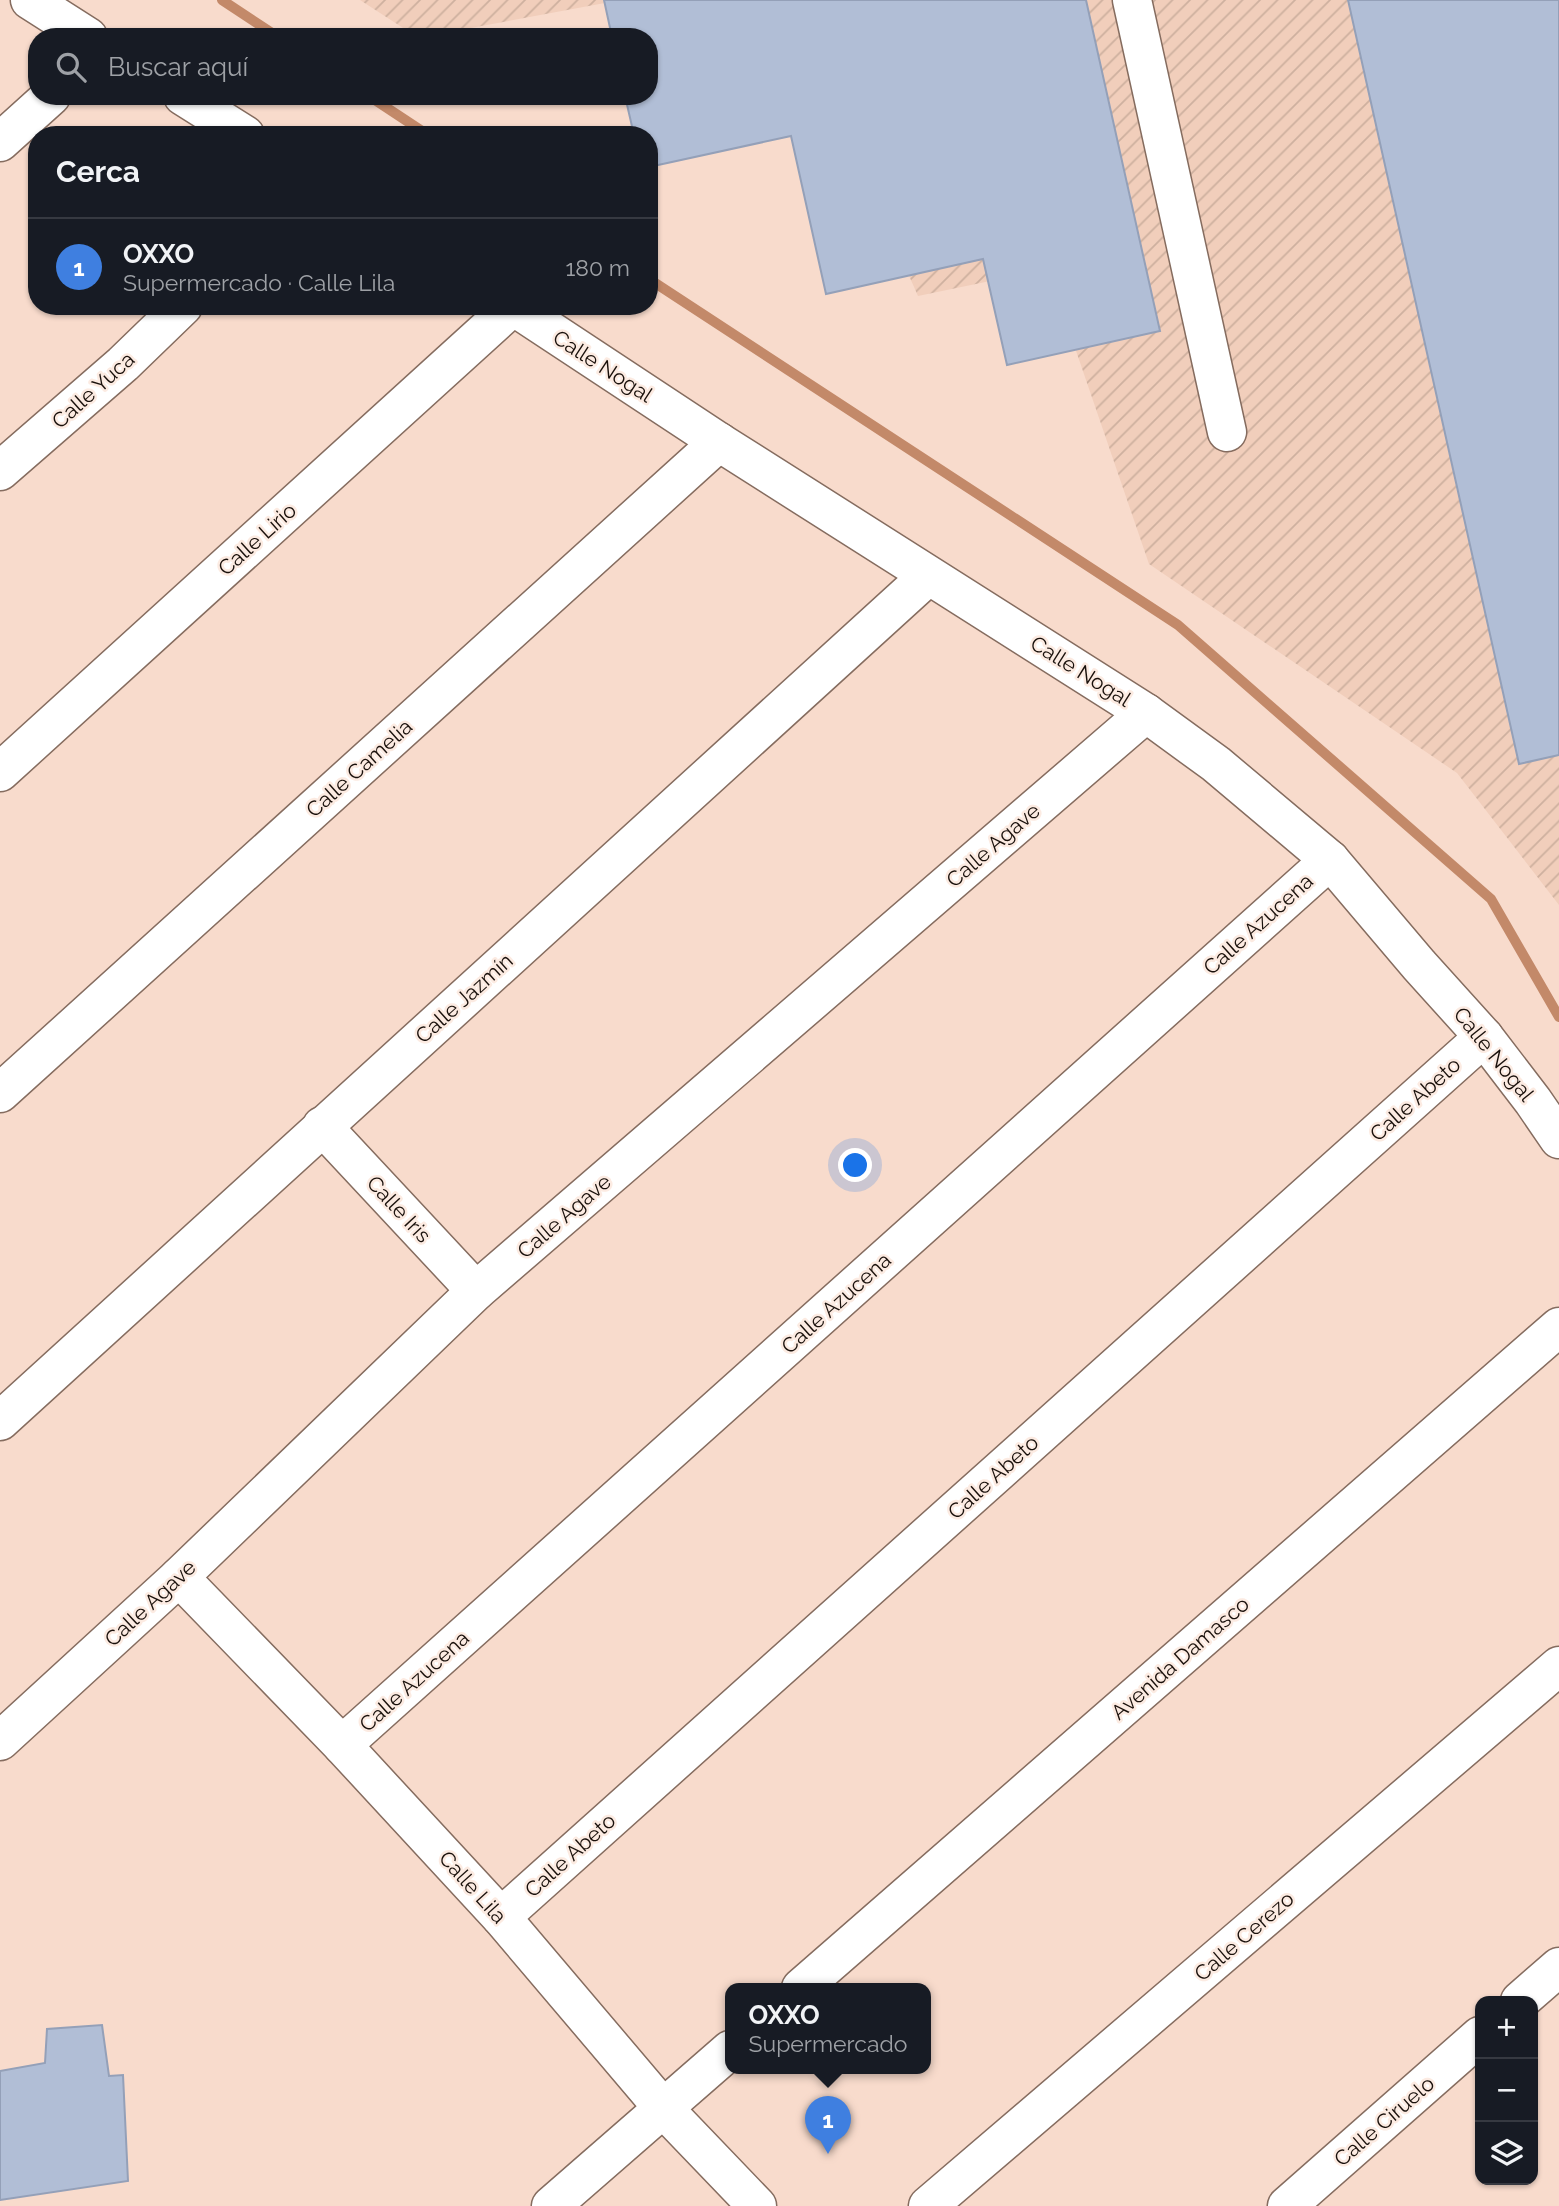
<!DOCTYPE html>
<html lang="es">
<head>
<meta charset="utf-8">
<style>
	:root { --surface:#171b24; --page:#242831; --text:#f1f3f6; --muted:#9ea1a6; --line:#363941; --accent:#db2777 }
	body { margin:0; font-family:Raleway,sans-serif; background:var(--page); color:var(--text) }
	.controls { position:absolute; right:21px; bottom:21px; display:grid; overflow:hidden; border-radius:14px; box-shadow:0 2px 5px #0004 }
	.controls button { width:63px; height:63px; display:grid; place-items:center; padding:0; border:0; border-bottom:2px solid var(--line); background:var(--surface); color:var(--text); font:35px sans-serif }
	.you { position:absolute; left:856px; top:1166px; width:24px; height:24px; margin:-18px; border:5px solid #fff; border-radius:50%; background:#1a73e8; box-shadow:0 0 0 10px #1a73e833 }
	.badge { display:grid; place-items:center; width:46px; height:46px; border-radius:50%; background:var(--accent); color:#fff; font-size:23px; font-weight:700 }
	.pin { position:absolute; translate:-50% -58px; filter:drop-shadow(0 2px 4px #0008) }
	.pin::after { content:''; position:absolute; top:37px; width:24px; height:21px; background:inherit; clip-path:polygon(0 0,100% 0,50% 100%) }
	.popup { position:absolute; left:725px; top:1983px; width:206px; height:91px; box-sizing:border-box; display:grid; place-content:center; border-radius:14px; background:var(--surface); filter:drop-shadow(0 2px 5px #0005); font-size:23px; white-space:nowrap; color:var(--muted) }
	.popup b { font-size:26px; color:var(--text) }
	.popup::after { content:''; position:absolute; left:50%; top:100%; margin-left:-14px; border:14px solid transparent; border-top-color:var(--surface) }
	.list { margin:0; padding:0; list-style:none }
	h2 { display:flex; justify-content:space-between; align-items:center; height:91px; margin:0; padding:0 28px; font-size:30px }
	h2 small { font-size:23px; font-weight:400; color:var(--muted) }
	.list li { display:grid; grid-template-columns:46px 1fr auto; gap:21px; align-items:center; box-sizing:border-box; height:98px; padding:0 28px; border-top:2px solid var(--line) }
	.list b { display:block; font-size:26px; white-space:nowrap }
	.list p { margin:0; font-size:23px; white-space:nowrap; color:var(--muted) }
	.list em { font-size:23px; font-style:normal; color:var(--muted) }
	.icon { flex:none; width:38px; height:38px; fill:none; stroke:currentColor; stroke-width:2; stroke-linecap:round; stroke-linejoin:round }
	.map { position:relative; flex:none; width:1559px; height:2206px; overflow:hidden }
	.search { position:absolute; background:var(--surface); box-shadow:0 2px 5px #0004; left:28px; top:28px; width:630px; height:77px; display:flex; align-items:center; gap:18px; box-sizing:border-box; padding:0 24px; border-radius:28px; color:var(--muted); font-size:26px }
	.panel { position:absolute; background:var(--surface); box-shadow:0 2px 5px #0004; left:28px; top:126px; width:630px; height:189px; border-radius:28px }
	.map>svg:first-child { display:block }
	.industrial { fill:url(#industrial-furrows) }
	.lines { fill:none; stroke-linecap:round; stroke-linejoin:round }
	.stream { stroke:#c38969; stroke-width:10 }
	.building { fill:#b1bed6; stroke:#94a0b8; stroke-width:2 }
	.minor-casing { stroke:#856c5f; stroke-width:41 }
	.minor { stroke:#fff; stroke-width:38 }
	.labels { text-anchor:middle; dominant-baseline:central; stroke-width:5; stroke-linejoin:round; paint-order:stroke }
	.street-label { font-size:21px; fill:#19100b; stroke:#fcebe2 }
</style>
</head>
<body>
<div class="map">
<svg width="1559" height="2206" viewBox="0 0 1559 2206">
	<defs>
		<pattern id="industrial-furrows" width="10" height="10" patternUnits="userSpaceOnUse" patternTransform="scale(1.75)"><rect width="10" height="10" fill="#f1cebb"/><path d="M-1 1l2-2M0 10L10 0M9 11l2-2" fill="none" stroke="#ceb09f"/></pattern>
	</defs>
	<rect width="100%" height="100%" fill="#f8dbcc"/>
	<g class="industrial">
		<polygon points="360,0 621,0 422,37 417,37"/>
		<polygon points="787,0 1559,0 1559,905 1457,773 1149,564 1048,269 918,296"/>
	</g>
	<g class="lines">
		<g class="stream">
			<polyline points="222,0 278,37"/>
			<polyline points="369,96 428,135"/>
			<polyline points="649,279 1178,625 1491,899 1559,1017"/>
		</g>
	</g>
	<g class="building">
		<polygon points="604,0 1086,0 1160,331 1007,365 983,259 826,294 791,136 649,167 649,135 634,135 625,96 649,96 649,37 612,37"/>
		<polygon points="1348,0 1559,0 1559,755 1519,764"/>
		<polygon points="102,2025 109,2076 123,2075 128,2181 0,2200 0,2071 45,2063 47,2029"/>
	</g>
	<g class="lines">
		<defs>
			<g id="minor">
				<polyline points="30,0 88,37"/>
				<polyline points="1132,0 1227,432"/>
				<polyline points="183,96 245,135"/>
				<polyline points="0,142 51,96"/>
				<polyline points="513,306 719,442 1146,713 1216,764 1330,860 1419,965 1484,1037 1533,1101 1559,1139"/>
				<polyline points="0,471 123,364 183,306"/>
				<polyline points="0,772 513,306"/>
				<polyline points="0,1093 719,442"/>
				<polyline points="322,1126 476,1291"/>
				<polyline points="0,1421 928,576"/>
				<polyline points="179,1577 342,1745 501,1917 663,2108 757,2206"/>
				<polyline points="0,1741 179,1577 476,1291 1146,713"/>
				<polyline points="342,1745 1330,860"/>
				<polyline points="501,1917 1484,1037"/>
				<polyline points="801,1988 1559,1327"/>
				<polyline points="1520,2001 1559,1967"/>
				<polyline points="551,2206 730,2050"/>
				<polyline points="928,2206 1559,1666"/>
				<polyline points="1287,2206 1480,2036"/>
			</g>
		</defs>
		<use href="#minor" class="minor-casing"/>
		<use href="#minor" class="minor"/>
	</g>
	<g class="labels">
		<g class="street-label">
			<text transform="translate(603 366) rotate(33)">Calle Nogal</text>
			<text transform="translate(93 390) rotate(-42)">Calle Yuca</text>
			<text transform="translate(257 539) rotate(-42)">Calle Lirio</text>
			<text transform="translate(1081 671) rotate(32)">Calle Nogal</text>
			<text transform="translate(359 768) rotate(-42)">Calle Camelia</text>
			<text transform="translate(993 845) rotate(-41)">Calle Agave</text>
			<text transform="translate(1258 924) rotate(-42)">Calle Azucena</text>
			<text transform="translate(464 998) rotate(-42)">Calle Jazmín</text>
			<text transform="translate(1494 1054) rotate(51)">Calle Nogal</text>
			<text transform="translate(1415 1099) rotate(-42)">Calle Abeto</text>
			<text transform="translate(399 1209) rotate(47)">Calle Iris</text>
			<text transform="translate(564 1216) rotate(-41)">Calle Agave</text>
			<text transform="translate(836 1303) rotate(-42)">Calle Azucena</text>
			<text transform="translate(993 1477) rotate(-42)">Calle Abeto</text>
			<text transform="translate(150 1603) rotate(-43)">Calle Agave</text>
			<text transform="translate(1180 1658) rotate(-41)">Avenida Damasco</text>
			<text transform="translate(414 1681) rotate(-42)">Calle Azucena</text>
			<text transform="translate(570 1855) rotate(-42)">Calle Abeto</text>
			<text transform="translate(473 1887) rotate(48)">Calle Lila</text>
			<text transform="translate(1244 1936) rotate(-41)">Calle Cerezo</text>
			<text transform="translate(1384 2121) rotate(-41)">Calle Ciruelo</text>
		</g>
	</g>
</svg>
<div class="controls">
<button>+</button>
<button>−</button>
<button><svg class="icon" aria-label="layers" viewBox="0 0 24 24"><path d="M12 4l9 5-9 5-9-5zM3 14l9 5 9-5"/></svg></button>
</div>
<div class="you"></div>
<div class="pin badge" style="left:828px;top:2154px;background:#3f7fe0">1</div>
<div class="popup"><b>OXXO</b>Supermercado</div>
<div class="search"><svg class="icon" aria-label="search" viewBox="0 0 24 24"><circle cx="10" cy="10" r="6"/><path d="M15 15l6 6"/></svg>Buscar aquí</div>
<section class="panel">
<h2>Cerca<small></small></h2>
<ul class="list">
<li><span class="badge" style="background:#3f7fe0">1</span><div><b>OXXO</b><p>Supermercado · Calle Lila</p></div><em>180 m</em></li>
</ul>
</section>
</div>
</body>
</html>
